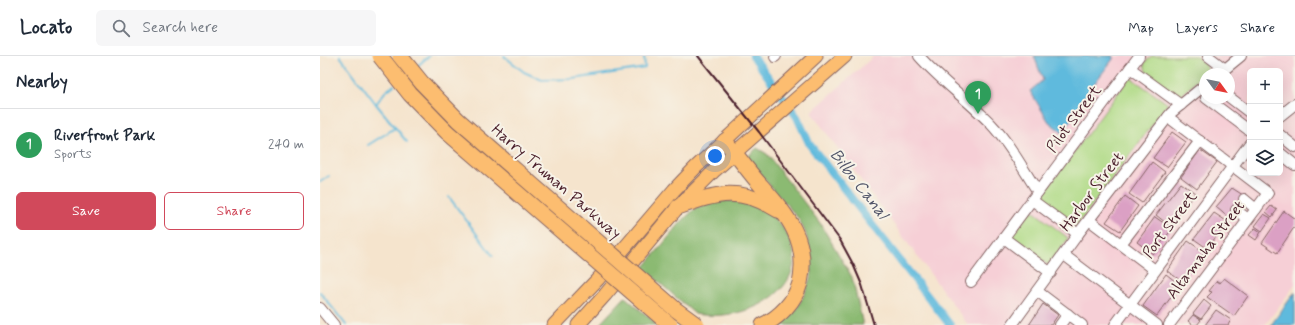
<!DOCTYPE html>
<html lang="en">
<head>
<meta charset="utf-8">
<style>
	:root { --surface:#fff; --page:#f6f6f7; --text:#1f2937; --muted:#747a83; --line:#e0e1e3; --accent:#d1495b }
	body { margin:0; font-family:Mynerve,sans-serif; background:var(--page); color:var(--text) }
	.controls { position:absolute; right:12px; top:12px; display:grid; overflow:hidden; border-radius:6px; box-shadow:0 4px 16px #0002 }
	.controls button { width:36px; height:36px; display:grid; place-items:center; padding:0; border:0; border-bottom:1px solid var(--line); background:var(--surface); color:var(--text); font:20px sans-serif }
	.compass { position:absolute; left:879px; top:12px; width:36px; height:36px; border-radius:50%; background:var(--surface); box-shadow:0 4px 16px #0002; rotate:123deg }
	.you { position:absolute; left:395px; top:100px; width:14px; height:14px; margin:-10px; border:3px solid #fff; border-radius:50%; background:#1a73e8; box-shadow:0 0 0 6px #1a73e833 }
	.badge { display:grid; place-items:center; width:26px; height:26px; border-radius:50%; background:var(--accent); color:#fff; font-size:13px; font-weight:700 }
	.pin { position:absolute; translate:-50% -33px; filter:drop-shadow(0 1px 2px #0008) }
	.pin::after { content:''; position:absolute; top:21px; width:14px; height:12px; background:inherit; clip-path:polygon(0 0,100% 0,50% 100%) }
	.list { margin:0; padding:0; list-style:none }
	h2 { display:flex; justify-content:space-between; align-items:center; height:52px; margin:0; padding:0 16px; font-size:17px }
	h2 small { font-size:13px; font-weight:400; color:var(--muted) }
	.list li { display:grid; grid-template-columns:26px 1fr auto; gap:12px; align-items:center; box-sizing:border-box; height:72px; padding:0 16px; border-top:1px solid var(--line) }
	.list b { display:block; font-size:15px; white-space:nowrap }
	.list p { margin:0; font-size:13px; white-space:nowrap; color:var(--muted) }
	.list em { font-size:13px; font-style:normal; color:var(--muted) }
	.actions { display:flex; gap:8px; padding:12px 16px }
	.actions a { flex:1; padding:9px 0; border:1px solid var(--accent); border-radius:6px; text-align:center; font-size:14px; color:var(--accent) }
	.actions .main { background:var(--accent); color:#fff }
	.icon { flex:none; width:22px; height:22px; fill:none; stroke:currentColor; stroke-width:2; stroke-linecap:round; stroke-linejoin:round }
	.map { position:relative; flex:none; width:975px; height:269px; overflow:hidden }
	header { display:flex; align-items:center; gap:24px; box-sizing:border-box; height:56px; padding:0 20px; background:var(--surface); border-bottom:1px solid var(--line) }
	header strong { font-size:19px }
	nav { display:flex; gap:22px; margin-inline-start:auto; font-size:14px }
	.search { width:280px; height:36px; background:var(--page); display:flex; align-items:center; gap:10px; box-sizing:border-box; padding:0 14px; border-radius:6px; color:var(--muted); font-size:15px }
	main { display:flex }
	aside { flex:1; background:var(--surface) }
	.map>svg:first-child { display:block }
	.built { fill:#f6cfd6; fill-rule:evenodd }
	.green { fill:#afda85; stroke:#7c7c58 }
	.forest { fill:#8bba72; stroke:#6a6c4e }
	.water { fill:#5fbadd; stroke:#546c84 }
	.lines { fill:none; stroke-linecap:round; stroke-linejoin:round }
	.stream { stroke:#5fbadd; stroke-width:2 }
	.canal { stroke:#5fbadd; stroke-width:8 }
	.building { fill:#dba0c4 }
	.minor-casing { stroke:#866464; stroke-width:12 }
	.major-casing { stroke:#866464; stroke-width:15 }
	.highway-casing { stroke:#866464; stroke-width:17 }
	.minor { stroke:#fff; stroke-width:10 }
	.major { stroke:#fcbd6f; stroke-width:13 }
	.highway { stroke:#fcbd6f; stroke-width:15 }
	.rail { stroke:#4a1f2b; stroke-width:2 }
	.highway-bridge-casing { stroke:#866464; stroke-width:17; stroke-linecap:butt }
	.highway-bridge { stroke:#fcbd6f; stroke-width:15 }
	.labels { text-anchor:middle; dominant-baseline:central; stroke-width:4; stroke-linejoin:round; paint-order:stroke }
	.street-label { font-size:16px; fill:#4a1f2b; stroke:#f7f3e8 }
	.water-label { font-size:17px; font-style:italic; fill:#515569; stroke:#f7f3e8 }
</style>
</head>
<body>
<header>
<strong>Locato</strong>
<div class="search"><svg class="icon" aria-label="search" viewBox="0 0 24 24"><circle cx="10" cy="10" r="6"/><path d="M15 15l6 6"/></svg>Search here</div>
<nav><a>Map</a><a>Layers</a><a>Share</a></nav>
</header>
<main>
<aside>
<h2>Nearby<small></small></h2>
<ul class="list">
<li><span class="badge" style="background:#2e9e5b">1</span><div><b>Riverfront Park</b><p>Sports</p></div><em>240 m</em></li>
</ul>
<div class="actions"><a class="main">Save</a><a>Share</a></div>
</aside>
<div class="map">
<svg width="975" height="269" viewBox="0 0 975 269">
	<rect width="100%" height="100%" fill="#f7f3e8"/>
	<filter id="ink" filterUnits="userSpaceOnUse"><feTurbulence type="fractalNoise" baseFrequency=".025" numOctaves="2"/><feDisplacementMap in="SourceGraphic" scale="8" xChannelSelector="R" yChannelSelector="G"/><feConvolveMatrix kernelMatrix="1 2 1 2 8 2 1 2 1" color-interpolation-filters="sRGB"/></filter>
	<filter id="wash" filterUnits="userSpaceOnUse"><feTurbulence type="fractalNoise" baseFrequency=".012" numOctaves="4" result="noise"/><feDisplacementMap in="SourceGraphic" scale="16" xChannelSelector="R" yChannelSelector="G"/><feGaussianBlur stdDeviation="0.9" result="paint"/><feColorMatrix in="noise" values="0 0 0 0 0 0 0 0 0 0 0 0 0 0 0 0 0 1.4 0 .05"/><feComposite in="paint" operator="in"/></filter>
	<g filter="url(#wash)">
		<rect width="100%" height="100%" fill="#f5e4cd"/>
		<path class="built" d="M554 0H975V229L945 269H648L491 56ZM930 15H960V117H930ZM885 18H909V42H885Z"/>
		<g class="green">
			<polygon points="832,0 876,0 886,9 888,15 861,39 854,37 826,16 824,7"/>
			<polygon points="810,21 848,48 755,172 722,148 719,143"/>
			<polygon points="710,155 713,155 747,181 748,183 731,206 728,209 691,182 693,178"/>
		</g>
		<g class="forest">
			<polygon points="437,92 447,98 500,167 532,221 543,269 460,269 476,254 485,237 492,217 490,194 486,178 479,163 426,102"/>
			<path d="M394 145C408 145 423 144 436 149 445 153 452 159 458 166 505 218 440 269 375 258L323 212 362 165 376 152Z"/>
			<polygon points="305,241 338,269 279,269"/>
		</g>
		<g class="water">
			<polygon points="714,0 793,0 793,3 765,40 743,77 729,66 710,35 723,24"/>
			<polygon points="975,236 975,269 951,269"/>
		</g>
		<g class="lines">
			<g class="stream">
				<polyline points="20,0 56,48 65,36 74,29"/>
				<polyline points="184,0 204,16 222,24 253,23 325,12 324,0"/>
				<polyline points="96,11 109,0"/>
				<polyline points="56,48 87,86"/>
				<polyline points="48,89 75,72"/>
				<polyline points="0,126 9,120"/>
				<polyline points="129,141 173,200"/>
				<polyline points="0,236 26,269"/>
			</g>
			<polyline class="canal" points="433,0 477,61 490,89 630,269"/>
		</g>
		<g id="blocks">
			<g class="building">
				<polygon points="852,76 866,86 847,111 833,102"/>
				<polygon points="880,94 897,106 877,133 861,121"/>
				<polygon points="832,106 845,116 822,147 809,138"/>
				<polygon points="861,127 875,137 850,170 836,159"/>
				<polygon points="912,132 926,141 910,163 896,151"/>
				<polygon points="805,140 818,150 800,175 786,166"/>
				<polygon points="951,150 957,154 952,161 946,156"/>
				<polygon points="964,155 975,163 975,170 957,197 942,187"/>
				<polygon points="894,157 908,166 887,192 874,183"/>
				<polygon points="944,158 951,162 942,175 935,170"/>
				<polygon points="835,161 852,173 833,198 817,186"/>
				<polygon points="935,172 941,176 936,184 929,179"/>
				<polygon points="868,185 884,196 863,226 847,215"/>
				<polygon points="846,218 860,229 837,260 823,250"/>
				<polygon points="904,222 928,240 914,260 887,241 892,236 889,235 897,225 900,227"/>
				<polygon points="884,244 891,250 881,263 873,258"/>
				<polygon points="723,248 738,259 731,269 709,269"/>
				<polygon points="896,254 911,264 908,269 885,269"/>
				<polygon points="873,259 881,264 877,269 873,269 868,265"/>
			</g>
		</g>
	</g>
	<g filter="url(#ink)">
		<use href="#blocks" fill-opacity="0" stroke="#866464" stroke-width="1"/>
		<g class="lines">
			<defs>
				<g id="minor">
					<path d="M599 0C621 25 648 44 671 68 690 88 703 113 718 136"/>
					<polyline points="888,0 905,13"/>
					<polyline points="455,1 456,0"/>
					<polyline points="810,12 861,49"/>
					<polyline points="899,18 921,0"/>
					<polyline points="909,41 930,57"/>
					<polyline points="886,42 930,75"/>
					<polyline points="960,60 975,48"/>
					<polyline points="848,61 948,137 849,269"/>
					<polyline points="960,79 975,91"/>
					<polyline points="960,97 975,109"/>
					<polyline points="924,143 936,153"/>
					<polyline points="712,144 758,178"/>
					<polyline points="916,154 928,163"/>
					<polyline points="769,164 835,214"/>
					<polyline points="684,182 731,217"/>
					<polyline points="801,188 880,85"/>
					<polyline points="744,199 837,269"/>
					<polyline points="651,226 819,0"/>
					<polyline points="717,235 762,269"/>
					<polyline points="0,252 14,269"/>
					<polyline points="692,269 758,178 851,57 885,29"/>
					<polyline points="740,269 748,258"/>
					<polyline points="795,269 930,87"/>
				</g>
				<g id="major">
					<polyline points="234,269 278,223 354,134 376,111 496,0"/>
					<polyline points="258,269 285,239 358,151 395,114 525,0"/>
				</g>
				<g id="highway">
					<path d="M405 85C416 98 426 112 437 125 464 156 490 182 480 227 475 245 460 261 443 269"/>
					<path d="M358 151C399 137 419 130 458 154"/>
				</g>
			</defs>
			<use href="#minor" class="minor-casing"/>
			<use href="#major" class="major-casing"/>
			<use href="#highway" class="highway-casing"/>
			<use href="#minor" class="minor"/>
			<use href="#major" class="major"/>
			<use href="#highway" class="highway"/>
			<polyline class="rail" points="378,0 439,76 520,184 533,208 542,229 554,269"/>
			<defs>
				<g id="highway-bridge">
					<polyline points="60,0 90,38 127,76 350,269"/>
					<polyline points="80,0 102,27 138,64 355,253 377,269"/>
				</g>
			</defs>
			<use href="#highway-bridge" class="highway-bridge-casing"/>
			<use href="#highway-bridge" class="highway-bridge"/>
		</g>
	</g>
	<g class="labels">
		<g class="street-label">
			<text transform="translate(754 63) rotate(-53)">Pilot Street</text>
			<text transform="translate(236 126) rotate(41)">Harry Truman Parkway</text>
			<text transform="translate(772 136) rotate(-53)">Harbor Street</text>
			<text transform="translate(850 169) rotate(-53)">Port Street</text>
			<text transform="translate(886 194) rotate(-53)">Altamaha Street</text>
		</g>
		<g class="water-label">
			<text transform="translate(539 128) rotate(52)">Bilbo Canal</text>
		</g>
	</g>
</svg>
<div class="controls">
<button>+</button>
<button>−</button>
<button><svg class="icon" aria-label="layers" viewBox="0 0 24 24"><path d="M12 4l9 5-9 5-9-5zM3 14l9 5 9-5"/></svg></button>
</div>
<svg class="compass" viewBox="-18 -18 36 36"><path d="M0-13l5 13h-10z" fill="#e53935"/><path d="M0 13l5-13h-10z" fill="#747a83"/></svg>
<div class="you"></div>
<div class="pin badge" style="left:658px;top:58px;background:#2e9e5b">1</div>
</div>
</main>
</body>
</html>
